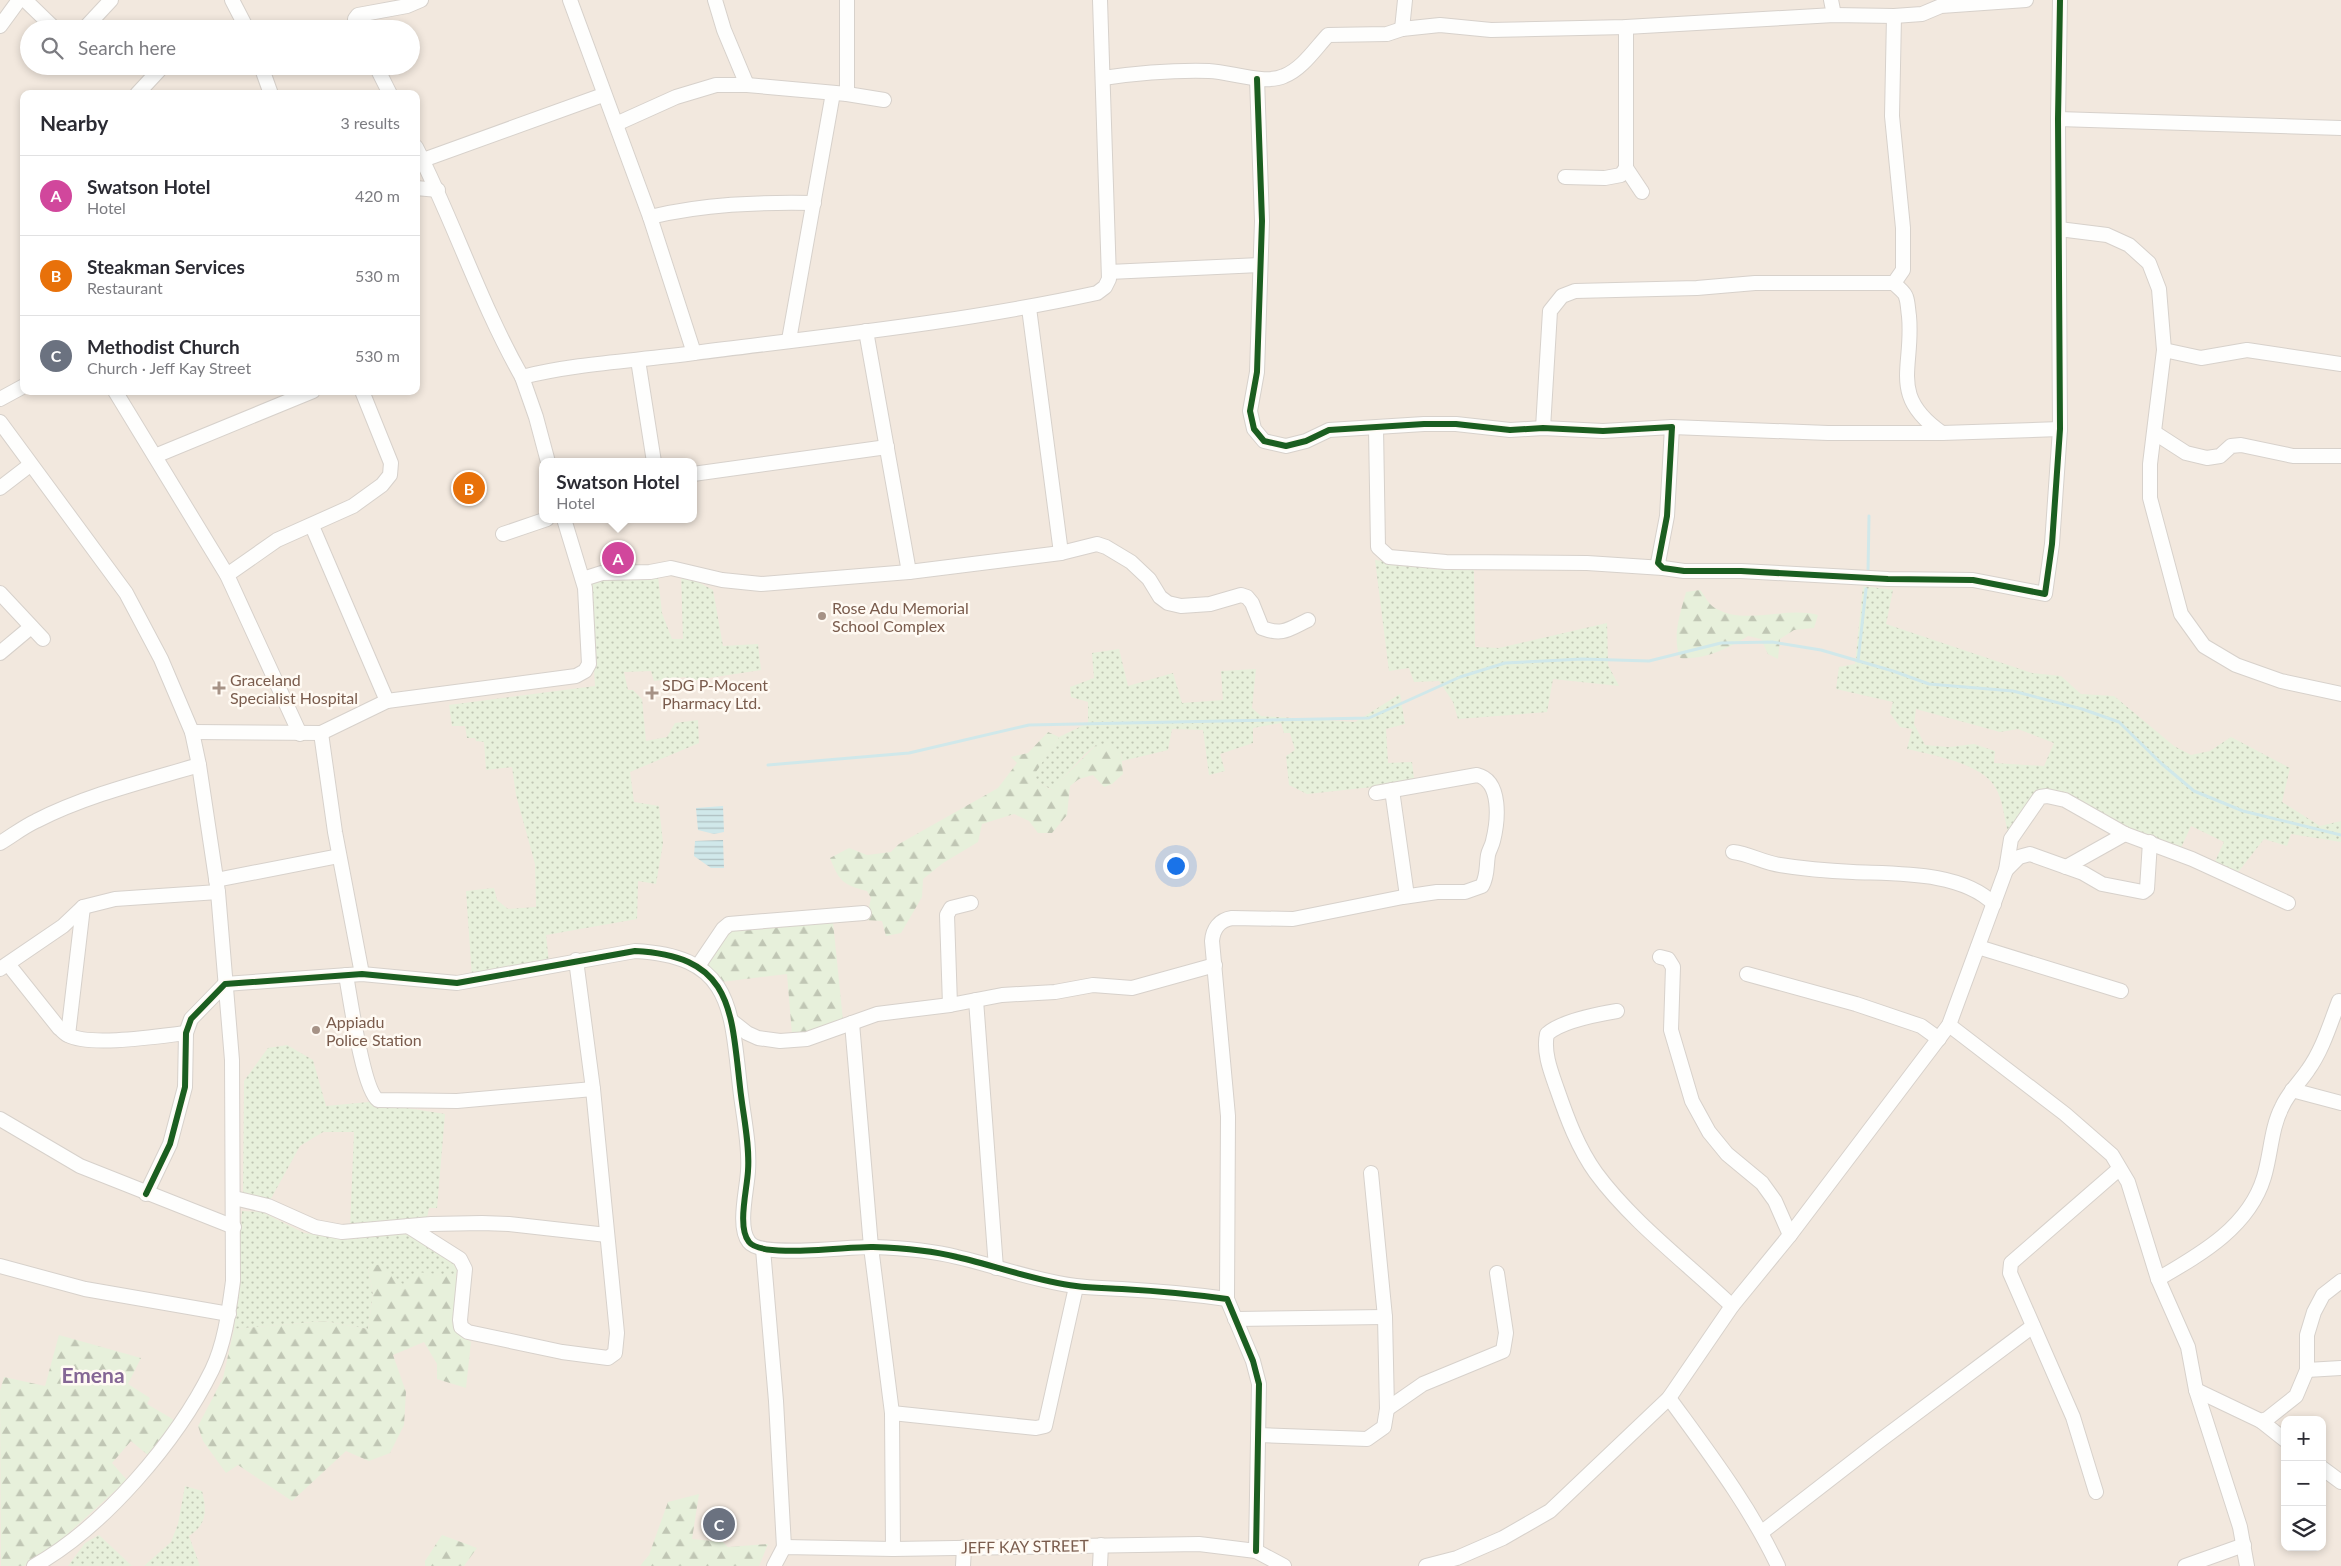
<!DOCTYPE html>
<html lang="en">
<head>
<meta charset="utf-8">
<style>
	:root { --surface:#fff; --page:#f7f7f7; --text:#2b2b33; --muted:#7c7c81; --line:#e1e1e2; --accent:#d93025 }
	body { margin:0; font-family:Lato,sans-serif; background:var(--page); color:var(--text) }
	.controls { position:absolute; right:15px; bottom:15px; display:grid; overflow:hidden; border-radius:10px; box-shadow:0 2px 8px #0003 }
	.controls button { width:45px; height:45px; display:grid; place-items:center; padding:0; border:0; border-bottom:1px solid var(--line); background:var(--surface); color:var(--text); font:25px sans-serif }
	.you { position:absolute; left:1175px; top:865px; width:18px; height:18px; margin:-12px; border:4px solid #fff; border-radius:50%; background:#1a73e8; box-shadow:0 0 0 8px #1a73e833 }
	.badge { display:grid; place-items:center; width:32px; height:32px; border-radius:50%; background:var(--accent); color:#fff; font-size:16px; font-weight:700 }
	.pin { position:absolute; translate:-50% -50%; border:2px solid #fff; box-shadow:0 1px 5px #0006 }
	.popup { position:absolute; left:539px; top:458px; width:158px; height:65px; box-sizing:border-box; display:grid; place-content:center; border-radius:10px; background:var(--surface); filter:drop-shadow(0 1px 4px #0005); font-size:16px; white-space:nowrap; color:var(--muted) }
	.popup b { font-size:19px; color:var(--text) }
	.popup::after { content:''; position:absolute; left:50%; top:100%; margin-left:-10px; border:10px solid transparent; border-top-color:var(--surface) }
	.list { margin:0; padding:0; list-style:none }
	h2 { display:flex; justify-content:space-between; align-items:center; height:65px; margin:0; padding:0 20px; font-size:21px }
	h2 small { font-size:16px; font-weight:400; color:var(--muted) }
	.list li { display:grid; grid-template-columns:32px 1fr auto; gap:15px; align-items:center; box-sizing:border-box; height:80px; padding:0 20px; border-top:1px solid var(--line) }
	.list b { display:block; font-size:19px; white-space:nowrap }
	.list p { margin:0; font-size:16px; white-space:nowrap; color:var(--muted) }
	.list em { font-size:16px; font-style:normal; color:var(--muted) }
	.icon { flex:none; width:28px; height:28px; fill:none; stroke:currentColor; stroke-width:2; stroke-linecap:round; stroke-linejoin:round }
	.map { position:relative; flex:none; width:2341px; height:1566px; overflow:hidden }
	.search { position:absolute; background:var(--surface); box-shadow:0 2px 8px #0003; left:20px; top:20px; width:400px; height:55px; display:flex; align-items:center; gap:12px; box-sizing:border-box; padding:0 18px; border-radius:28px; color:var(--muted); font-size:19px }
	.panel { position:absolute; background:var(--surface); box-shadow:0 2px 8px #0003; left:20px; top:90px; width:400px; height:305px; border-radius:10px }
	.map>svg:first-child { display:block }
	.residential { fill:#f2e8de; fill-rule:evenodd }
	.grass { fill:url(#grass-dots); fill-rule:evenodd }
	.forest { fill:url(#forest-firs) }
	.water { fill:url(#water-rules) }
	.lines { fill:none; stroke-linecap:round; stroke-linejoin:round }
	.stream { stroke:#d0e8ea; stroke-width:3 }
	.minor-casing { stroke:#d7d1cb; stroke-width:16 }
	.minor { stroke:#fefefd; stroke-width:14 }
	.cycleway-casing { stroke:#fffaf3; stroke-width:9 }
	.cycleway { stroke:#1b5e20; stroke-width:6 }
	.poi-dot { fill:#a69286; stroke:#fffaf3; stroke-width:2 }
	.labels { text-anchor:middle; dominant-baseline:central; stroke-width:5; stroke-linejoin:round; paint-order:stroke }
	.poi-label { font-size:16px; fill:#7a5c4d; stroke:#fffaf3; text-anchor:start }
	.street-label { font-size:16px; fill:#7a5c4d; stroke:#fffaf3 }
	.district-label { font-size:21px; font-weight:bold; fill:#846695; stroke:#fffaf3 }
</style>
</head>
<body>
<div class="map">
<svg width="2341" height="1566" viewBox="0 0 2341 1566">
	<defs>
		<pattern id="grass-dots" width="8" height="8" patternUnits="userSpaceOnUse" patternTransform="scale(1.25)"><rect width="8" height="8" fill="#e7f0db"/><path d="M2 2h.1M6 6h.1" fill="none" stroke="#c0c6b4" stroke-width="1.8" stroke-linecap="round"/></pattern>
		<pattern id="forest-firs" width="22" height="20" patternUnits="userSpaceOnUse" patternTransform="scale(1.25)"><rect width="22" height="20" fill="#e7f0db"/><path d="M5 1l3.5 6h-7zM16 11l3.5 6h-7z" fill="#c0c6b4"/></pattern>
		<pattern id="water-rules" width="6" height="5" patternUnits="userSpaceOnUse" patternTransform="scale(1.25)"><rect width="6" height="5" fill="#d0e8ea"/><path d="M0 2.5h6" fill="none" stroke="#aebfc0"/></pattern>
	</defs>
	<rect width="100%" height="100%" fill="#f9f5f0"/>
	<path class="residential" d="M0 0H2341V1566H0ZM29 29H411V66H29ZM24 94H416V391H24ZM543 462H693V519H543ZM2285 1420H2322V1547H2285Z"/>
	<g class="grass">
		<polygon points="1375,560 1474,570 1475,647 1499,648 1607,623 1608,665 1619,686 1553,679 1547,712 1458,719 1453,702 1439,681 1414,682 1409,668 1389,671"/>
		<polygon points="681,573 713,590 723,646 758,644 761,670 689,681 685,677 654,681 651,671 624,672 628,690 633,690 642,699 646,741 667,737 675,723 698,720 699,743 630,772 634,802 659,806 663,843 656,884 638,881 637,919 546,935 549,963 472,977 466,891 494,888 497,900 508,909 536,907 535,864 516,795 512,767 486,770 484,742 476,741 475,738 467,738 465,726 452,726 449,705 595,686 591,619 586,581 600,576 658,576 662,613 672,639 683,639"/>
		<path d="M1863 586 1893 590 1886 624 2032 673 2061 676 2081 694 2114 696 2174 746 2191 755 2210 751 2231 737 2290 768 2282 802 2320 826 2341 821V842L2291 834 2287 846 2264 839 2235 876 2213 866 2224 842 2191 826 2180 850 2138 834 2046 793 2008 832C2004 818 2003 799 1995 787 1981 763 1932 755 1907 749L1912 729 1900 727 1890 713 1893 702 1836 689 1839 667 1855 664ZM1916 709 2000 732 2018 729 2054 743 2044 766 1994 763 1995 751 1974 744 1949 747 1925 745 1914 724Z"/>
		<polygon points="1119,649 1128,686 1173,673 1182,703 1223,700 1221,671 1256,669 1252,708 1261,716 1355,722 1400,694 1405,724 1386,729 1388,763 1412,762 1414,778 1391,785 1307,794 1289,785 1286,756 1295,750 1290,733 1284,733 1281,723 1253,728 1253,743 1220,754 1225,771 1209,775 1203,730 1172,729 1168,750 1122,761 1121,753 1096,745 1085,754 1052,790 1031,778 1059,737 1088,723 1088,702 1071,697 1070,687 1094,678 1092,653"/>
		<polygon points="287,1045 313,1060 326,1106 369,1102 445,1114 437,1208 429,1208 427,1218 350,1228 354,1132 323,1132 300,1146 268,1204 243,1198 244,1081 268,1048"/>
		<polygon points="242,1211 262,1212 304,1233 342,1238 405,1234 446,1252 458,1266 456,1276 418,1273 404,1286 380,1265 368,1268 373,1294 368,1329 324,1321 234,1329"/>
		<path d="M185 1486 202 1491C207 1511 207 1524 189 1536L200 1566H144L171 1542 178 1524Z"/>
		<polygon points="99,1535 132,1566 68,1566 85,1543"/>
	</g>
	<g class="forest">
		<path d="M1700 590C1705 596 1709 605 1715 608 1745 626 1785 606 1818 615L1814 628 1794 630 1780 639 1778 659 1768 654 1761 639 1748 636C1727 649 1705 660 1680 658 1672 635 1680 615 1686 592Z"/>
		<path d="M1048 732 1059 737 1032 778 1051 790 1096 745 1114 746 1121 753 1123 774 1112 784 1104 787 1093 775 1079 779 1070 786 1067 815 1052 833H1038L1029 821 1014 814 982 824 978 842 943 863 923 879 922 897 901 933 886 936 882 921 866 920 871 898 867 891C843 885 839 881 830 858L849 848 867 855 891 852 899 844 998 788 1017 763 1011 757 1028 753Z"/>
		<polygon points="833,922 843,1020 805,1033 792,1034 787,974 721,982 709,971 706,962 728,930"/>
		<polygon points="380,1264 404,1285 417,1272 456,1276 457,1333 471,1342 466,1388 437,1379 437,1364 424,1342 393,1355 406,1392 404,1425 390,1453 369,1461 346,1451 292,1501 238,1465 226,1473 203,1441 198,1426 223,1378 234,1329 324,1321 368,1329 373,1294 368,1268"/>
		<polygon points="59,1335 141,1358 128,1384 150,1398 147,1404 176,1421 149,1456 131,1441 112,1463 127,1480 48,1552 24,1566 1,1566 0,1391 4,1377 45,1386"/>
		<polygon points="699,1494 692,1539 723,1542 728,1547 768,1544 759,1566 640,1566 649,1555 668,1502"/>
		<polygon points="442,1535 477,1548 464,1566 425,1566 425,1561"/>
	</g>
	<g class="water">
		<polygon points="723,806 724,832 714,834 698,830 696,808"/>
		<polygon points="723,840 724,868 711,868 694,856 695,841"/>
	</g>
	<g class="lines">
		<g class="stream">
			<polyline points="1868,573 1869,516"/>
			<polyline points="1858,661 1866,589"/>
			<polyline points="768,765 909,753 1029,725 1369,718 1460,677 1505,663 1582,659 1649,661 1721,643 1772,642 1821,650 1893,671 1929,684 2013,691 2082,709 2119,722 2162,764 2194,791 2243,811 2341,835"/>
		</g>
		<defs>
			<g id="minor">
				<polyline points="25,0 55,29"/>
				<polyline points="232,0 247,29"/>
				<polyline points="570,0 650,217 694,353"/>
				<polyline points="715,0 724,30 747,85"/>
				<polyline points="1831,0 1834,15"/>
				<polyline points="0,26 19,0"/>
				<polyline points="84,29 111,0"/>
				<polyline points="357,29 355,19 358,15 407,6 421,0"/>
				<polyline points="1402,29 1405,0"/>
				<polyline points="261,66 271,94"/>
				<polyline points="376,66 390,94"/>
				<path d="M1103 78C1138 73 1174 70 1209 71 1232 72 1264 85 1284 76 1302 69 1315 49 1328 35L1387 34 1402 29 1440 25 1491 30 1626 27 1834 15 1894 16 1922 14 1941 6 2026 0"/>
				<polyline points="1257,79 1262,221 1257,372 1250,411 1254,429 1264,441 1286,446 1306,441 1329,430 1424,424 1456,424 1510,430 1543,428 1603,431 1672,427 1667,516 1658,563 1663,568 1684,571 1741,571 1888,579 1973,580 2045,594 2052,544 2060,429 2058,119 2060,0"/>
				<polyline points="137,94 163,66"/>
				<polyline points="847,94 847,0"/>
				<polyline points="2058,119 2341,128"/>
				<polyline points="616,124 676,97 716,85 747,85 847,94 884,100"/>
				<path d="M416 147C454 222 480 303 522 377 578 363 636 361 694 353 828 336 964 322 1097 293L1105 287 1109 279 1100 0"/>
				<polyline points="423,160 603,95"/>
				<polyline points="1626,168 1642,192"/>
				<polyline points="1565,177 1605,178 1621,175 1626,168 1626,27"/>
				<polyline points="416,188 438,190"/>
				<path d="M650 217C704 204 758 202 814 203"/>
				<polyline points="2059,229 2107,235 2129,245 2149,263 2159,289 2164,350 2150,464 2150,498 2181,614 2204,646 2236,665 2281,681 2341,694"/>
				<polyline points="1109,272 1260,265"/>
				<polyline points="1894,283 1903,270 1903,228 1892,116 1894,16"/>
				<polyline points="1029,308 1061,553"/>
				<polyline points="866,331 909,572"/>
				<polyline points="789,340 833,93"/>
				<polyline points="2164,350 2201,358 2247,350 2341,364"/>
				<polyline points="638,360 654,462"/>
				<polyline points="522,377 536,417 548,462"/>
				<polyline points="115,391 227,575 300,734"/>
				<polyline points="0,399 24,386"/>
				<path d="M0 422 126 593 161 659 192 732 199 765 218 892 232 1060 233 1281C229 1310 225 1343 212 1370 177 1441 104 1527 34 1566"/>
				<polyline points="1672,427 1828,433 1942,433 2060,429"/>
				<polyline points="1376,428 1378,547 1389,557 1446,562 1587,563 1663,568"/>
				<path d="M1543 428 1550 311 1562 296 1575 291 1697 288 1755 283H1894C1897 287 1905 292 1906 297 1908 302 1908 310 1909 316 1914 368 1888 395 1942 433"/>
				<polyline points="2155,433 2186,453 2207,458 2220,456 2231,446 2241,445 2293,456 2341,456"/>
				<polyline points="155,456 313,391"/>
				<polyline points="693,474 887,447"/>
				<polyline points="0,488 30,465"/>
				<polyline points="312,526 387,701"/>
				<polyline points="503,534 547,519"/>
				<polyline points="227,575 277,540 353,506 382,485 390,475 391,463 362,391"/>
				<path d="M583 579 602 573 650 572 671 568 722 580 761 584 909 572 1061 553 1097 544 1106 547 1131 562 1149 579 1160 597 1168 603 1181 606 1210 604 1241 595 1247 597 1252 603 1262 628C1283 636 1289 629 1308 620"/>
				<polyline points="0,593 43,639"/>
				<polyline points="0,653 31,627"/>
				<polyline points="192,732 321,733 387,701 576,676 585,671 589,664 585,588 564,519"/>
				<polyline points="321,733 335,832 362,974"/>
				<polyline points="1392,790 1407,896"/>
				<path d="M0 843C12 836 23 827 36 821 87 795 145 781 199 765"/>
				<path d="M1733 852C1750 854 1764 863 1780 865 1804 869 1829 871 1853 872 1896 874 1961 871 1994 904"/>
				<polyline points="2066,867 2125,834"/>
				<polyline points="2006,870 2019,857 2030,854 2083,873 2102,884 2143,892 2147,889 2150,842"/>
				<polyline points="216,880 339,856"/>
				<polyline points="1978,947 2121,991"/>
				<polyline points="1660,957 1668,959 1673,967 1671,1030 1692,1101 1709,1132 1727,1154 1762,1183 1775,1201 1790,1235"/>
				<path d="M8 964 59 1028C62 1030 65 1034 68 1035 90 1047 160 1036 186 1033"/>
				<polyline points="698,966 723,929 729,924 864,913"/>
				<polyline points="0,969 63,926 83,907 115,899 218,892"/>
				<polyline points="1747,974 1856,1004 1921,1026 1939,1039"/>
				<path d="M346 975C350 997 363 1090 378 1100L457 1101 593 1089"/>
				<polyline points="976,1000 996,1268"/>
				<polyline points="950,1005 947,915 951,908 971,903"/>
				<path d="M1617 1011C1599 1014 1561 1021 1547 1034 1543 1052 1551 1072 1557 1089 1567 1118 1578 1148 1596 1173 1632 1222 1688 1264 1732 1306"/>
				<polyline points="733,1022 747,1033 758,1038 780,1041 807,1039 877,1014 950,1005 1002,995 1055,992 1093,985 1132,988 1215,965"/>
				<polyline points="852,1023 871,1247 892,1413 893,1549"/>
				<polyline points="1949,1025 2065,1114 2112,1155 2128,1182 2158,1279 2188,1347 2196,1390 2240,1527 2247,1566"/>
				<polyline points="68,1035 83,907"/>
				<polyline points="2292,1090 2341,1103"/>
				<polyline points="0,1119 80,1166 234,1227"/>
				<path d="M146 1194 170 1144 185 1087 186 1033 191 1019 225 984 362 974 457 983 635 951C732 956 731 1008 740 1087 743 1115 750 1144 748 1171 747 1190 737 1227 749 1242 762 1259 849 1246 873 1247 901 1248 930 1250 957 1257 997 1266 1035 1281 1076 1286 1091 1288 1107 1288 1122 1289 1157 1291 1192 1294 1227 1299L1253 1361 1259 1384 1256 1551"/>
				<polyline points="234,1198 268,1206 315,1227 342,1232 431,1224 482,1223 509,1224 607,1235"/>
				<polyline points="408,1226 460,1259 465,1269 460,1320 461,1327 468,1332 562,1352 608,1358 615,1353 617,1333 593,1089 576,960"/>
				<polyline points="763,1249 776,1401 784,1547"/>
				<polyline points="0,1266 85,1289 229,1314"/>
				<path d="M2158 1279C2201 1254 2249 1227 2264 1177 2271 1154 2271 1128 2282 1107 2288 1093 2300 1082 2308 1070 2323 1049 2330 1024 2339 1001"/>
				<path d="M1227 1299 1228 1116 1212 941C1213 929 1219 920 1232 918L1293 919 1403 897 1437 892H1465L1482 886C1488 875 1486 867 1488 855 1489 850 1492 846 1493 841 1498 821 1502 781 1477 775L1376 793"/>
				<polyline points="1235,1319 1385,1317"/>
				<polyline points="2307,1370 2341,1368"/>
				<polyline points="2196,1390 2261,1421 2285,1440"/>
				<path d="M1669 1398C1709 1453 1749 1505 1778 1566"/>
				<polyline points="1387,1409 1423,1384 1503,1351 1506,1333 1497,1273"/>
				<polyline points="892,1413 1036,1428 1045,1426 1076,1287"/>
				<polyline points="2261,1421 2267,1419 2296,1396 2307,1370 2307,1335 2314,1312 2323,1295 2341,1281"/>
				<polyline points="1258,1435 1367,1439 1384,1427 1387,1409 1385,1317 1371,1173"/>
				<polyline points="2322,1468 2341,1482"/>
				<polyline points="2096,1492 2073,1417 2010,1273 2011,1263 2119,1169"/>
				<polyline points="1762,1532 1878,1442 2033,1326"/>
				<polyline points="774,1566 784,1547 893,1549 1199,1544 1256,1551 1284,1566"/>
				<polyline points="963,1566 964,1547"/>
				<polyline points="1100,1566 1101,1545"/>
				<polyline points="1426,1566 1457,1558 1503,1538 1550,1511 1669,1398 1732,1306 1790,1235 1949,1025 2006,870 2011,839 2040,797 2047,796 2065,800 2125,834 2192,859 2288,903"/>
				<polyline points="2185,1566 2244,1545"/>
			</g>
		</defs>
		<use href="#minor" class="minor-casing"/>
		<use href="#minor" class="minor"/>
		<defs>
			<g id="cycleway">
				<polyline points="1257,79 1262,221 1257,372 1250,411 1254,429 1264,441 1286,446 1306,441 1329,430 1424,424 1456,424 1510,430 1543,428 1603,431 1672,427 1667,516 1658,563 1663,568 1684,571 1741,571 1888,579 1973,580 2045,594 2052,544 2060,429 2058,119 2060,0"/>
				<path d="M146 1194 170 1144 185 1087 186 1033 191 1019 225 984 362 974 457 983 635 951C732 956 731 1008 740 1087 743 1115 750 1144 748 1171 747 1190 737 1227 749 1242 762 1259 849 1246 873 1247 901 1248 930 1250 957 1257 997 1266 1035 1281 1076 1286 1091 1288 1107 1288 1122 1289 1157 1291 1192 1294 1227 1299L1253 1361 1259 1384 1256 1551"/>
			</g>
		</defs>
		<use href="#cycleway" class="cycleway-casing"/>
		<use href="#cycleway" class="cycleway"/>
	</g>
	<g class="poi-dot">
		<circle cx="822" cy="616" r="5"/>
		<path d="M216.5 680.5h5v5h5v5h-5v5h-5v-5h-5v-5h5z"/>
		<path d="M649.5 685.5h5v5h5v5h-5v5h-5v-5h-5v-5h5z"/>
		<circle cx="316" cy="1030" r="5"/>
	</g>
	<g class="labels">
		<g class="poi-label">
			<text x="832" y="607">Rose Adu Memorial<tspan x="832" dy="18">School Complex</tspan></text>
			<text x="230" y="679">Graceland<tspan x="230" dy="18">Specialist Hospital</tspan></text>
			<text x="662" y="684">SDG P-Mocent<tspan x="662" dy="18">Pharmacy Ltd.</tspan></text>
			<text x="326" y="1021">Appiadu<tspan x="326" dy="18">Police Station</tspan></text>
		</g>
		<g class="street-label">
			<text transform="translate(1025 1546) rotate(-1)">JEFF KAY STREET</text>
		</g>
		<g class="district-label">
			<text x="93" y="1374">Emena</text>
		</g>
	</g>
</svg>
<div class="controls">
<button>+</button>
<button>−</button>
<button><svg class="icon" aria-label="layers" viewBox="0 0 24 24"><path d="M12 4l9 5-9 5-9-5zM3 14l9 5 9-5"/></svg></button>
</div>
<div class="you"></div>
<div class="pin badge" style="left:618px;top:558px;background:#d1479c">A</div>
<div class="popup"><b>Swatson Hotel</b>Hotel</div>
<div class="pin badge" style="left:469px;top:488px;background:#e8710a">B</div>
<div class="pin badge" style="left:719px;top:1524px;background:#6b7280">C</div>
<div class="search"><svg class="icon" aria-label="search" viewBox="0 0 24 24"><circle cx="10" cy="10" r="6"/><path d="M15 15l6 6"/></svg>Search here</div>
<section class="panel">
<h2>Nearby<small>3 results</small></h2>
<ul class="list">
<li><span class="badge" style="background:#d1479c">A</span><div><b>Swatson Hotel</b><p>Hotel</p></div><em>420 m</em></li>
<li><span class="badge" style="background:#e8710a">B</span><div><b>Steakman Services</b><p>Restaurant</p></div><em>530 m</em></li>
<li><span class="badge" style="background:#6b7280">C</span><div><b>Methodist Church</b><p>Church · Jeff Kay Street</p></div><em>530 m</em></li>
</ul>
</section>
</div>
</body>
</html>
